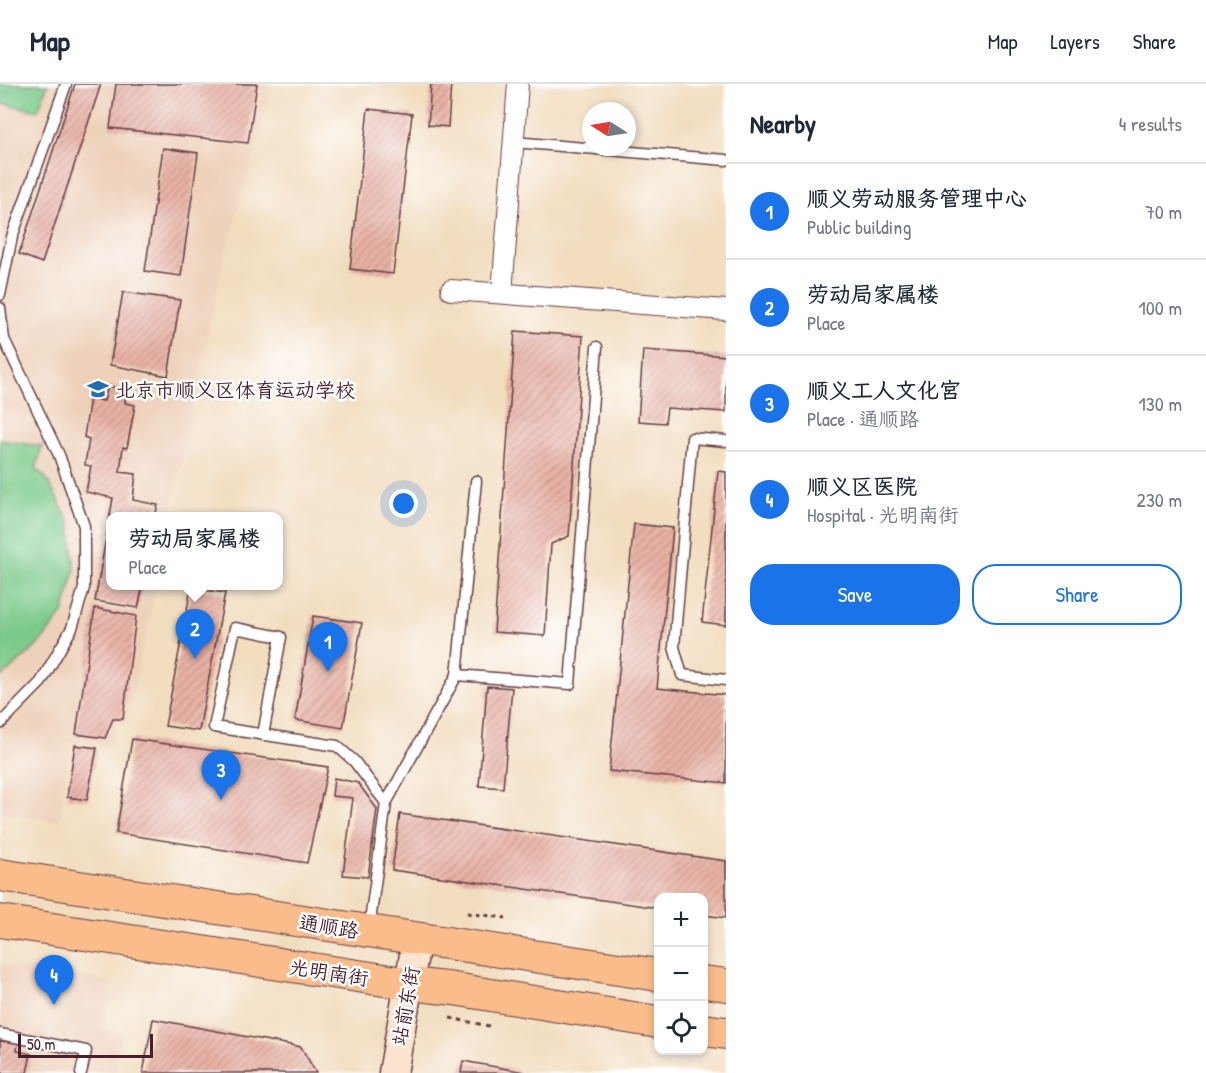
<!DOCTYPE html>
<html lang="en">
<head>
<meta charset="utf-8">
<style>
	:root { --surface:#fff; --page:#f6f6f7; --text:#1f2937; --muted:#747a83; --line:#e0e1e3; --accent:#1a73e8 }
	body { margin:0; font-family:"Patrick Hand","LXGW WenKai TC",sans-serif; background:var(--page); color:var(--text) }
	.controls { position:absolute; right:18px; bottom:18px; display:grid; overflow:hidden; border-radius:12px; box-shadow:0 3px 9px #0003 }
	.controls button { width:54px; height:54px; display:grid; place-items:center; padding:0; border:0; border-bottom:2px solid var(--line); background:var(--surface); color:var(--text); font:30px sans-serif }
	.compass { position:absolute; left:582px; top:18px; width:54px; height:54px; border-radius:50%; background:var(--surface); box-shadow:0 3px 9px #0003; rotate:282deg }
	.scale { position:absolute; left:18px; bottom:15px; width:135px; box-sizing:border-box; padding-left:6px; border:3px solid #4a1f2b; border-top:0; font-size:16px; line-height:21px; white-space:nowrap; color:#4a1f2b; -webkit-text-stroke:4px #fff; paint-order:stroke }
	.you { position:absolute; left:404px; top:420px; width:21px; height:21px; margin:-15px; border:4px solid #fff; border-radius:50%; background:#1a73e8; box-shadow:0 0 0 9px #1a73e833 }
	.badge { display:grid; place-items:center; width:39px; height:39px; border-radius:50%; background:var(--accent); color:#fff; font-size:20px; font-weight:700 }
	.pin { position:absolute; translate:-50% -50px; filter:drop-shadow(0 2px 3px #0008) }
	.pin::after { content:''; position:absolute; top:32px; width:21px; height:18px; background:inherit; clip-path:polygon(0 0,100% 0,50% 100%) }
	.popup { position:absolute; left:106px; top:428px; width:177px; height:78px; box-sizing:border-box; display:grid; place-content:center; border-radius:12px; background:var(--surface); filter:drop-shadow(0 2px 4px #0005); font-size:20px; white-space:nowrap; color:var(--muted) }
	.popup b { font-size:22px; color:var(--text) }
	.popup::after { content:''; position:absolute; left:50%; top:100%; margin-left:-12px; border:12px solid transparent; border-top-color:var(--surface) }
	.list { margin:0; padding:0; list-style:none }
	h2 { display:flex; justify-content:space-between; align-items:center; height:78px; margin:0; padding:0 24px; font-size:26px }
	h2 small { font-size:20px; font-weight:400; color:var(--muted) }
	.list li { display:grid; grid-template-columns:39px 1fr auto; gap:18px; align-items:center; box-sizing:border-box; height:96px; padding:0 24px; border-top:2px solid var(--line) }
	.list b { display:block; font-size:22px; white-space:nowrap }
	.list p { margin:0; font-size:20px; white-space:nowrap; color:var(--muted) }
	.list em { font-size:20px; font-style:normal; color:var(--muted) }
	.actions { display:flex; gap:12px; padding:18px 24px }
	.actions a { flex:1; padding:14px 0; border:2px solid var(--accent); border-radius:24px; text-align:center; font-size:21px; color:var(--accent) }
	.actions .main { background:var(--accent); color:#fff }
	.icon { flex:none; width:33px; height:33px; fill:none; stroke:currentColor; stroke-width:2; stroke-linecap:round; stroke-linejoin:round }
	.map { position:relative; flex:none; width:726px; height:989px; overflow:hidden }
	header { display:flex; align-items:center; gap:36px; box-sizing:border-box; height:84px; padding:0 30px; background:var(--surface); border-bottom:2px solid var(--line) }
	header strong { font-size:28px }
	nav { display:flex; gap:33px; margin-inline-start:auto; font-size:21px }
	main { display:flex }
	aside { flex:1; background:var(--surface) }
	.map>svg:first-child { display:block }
	.built { fill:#eed1ba }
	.park { fill:url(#park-tufts); stroke:#63745a; stroke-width:1.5 }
	.garden { fill:#7cca8a; stroke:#63745a; stroke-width:1.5 }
	.building { fill:url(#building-hatch) }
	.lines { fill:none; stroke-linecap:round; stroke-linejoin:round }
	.lane-casing { stroke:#633c41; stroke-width:13 }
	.street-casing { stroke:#633c41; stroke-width:22 }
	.secondary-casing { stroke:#633c41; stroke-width:31 }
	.primary-casing { stroke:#633c41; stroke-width:34 }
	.path { stroke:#633c41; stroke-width:3; stroke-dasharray:4.5 4.5; stroke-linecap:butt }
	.lane { stroke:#fff; stroke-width:10 }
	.street { stroke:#fff; stroke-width:20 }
	.secondary { stroke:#fde4d0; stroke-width:28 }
	.primary { stroke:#f9bc8a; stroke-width:32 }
	.labels { text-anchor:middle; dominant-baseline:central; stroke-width:5; stroke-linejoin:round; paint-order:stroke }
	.poi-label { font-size:20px; fill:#4a1f2b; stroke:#fff; text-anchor:start }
	.street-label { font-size:20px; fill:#4a1f2b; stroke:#fff }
</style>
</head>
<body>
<header>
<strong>Map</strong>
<nav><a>Map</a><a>Layers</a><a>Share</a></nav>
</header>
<main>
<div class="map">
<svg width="726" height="989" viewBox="0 0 726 989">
	<defs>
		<pattern id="park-tufts" width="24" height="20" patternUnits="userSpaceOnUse" patternTransform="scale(1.5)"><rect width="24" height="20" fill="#7cca8a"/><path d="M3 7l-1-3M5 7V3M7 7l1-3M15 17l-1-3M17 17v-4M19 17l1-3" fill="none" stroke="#6dad77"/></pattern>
		<pattern id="building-hatch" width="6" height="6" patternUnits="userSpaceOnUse" patternTransform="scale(1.5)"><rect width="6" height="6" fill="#e9b3a6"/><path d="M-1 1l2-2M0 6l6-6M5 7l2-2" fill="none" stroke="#bf9187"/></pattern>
	</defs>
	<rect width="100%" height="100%" fill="#fff"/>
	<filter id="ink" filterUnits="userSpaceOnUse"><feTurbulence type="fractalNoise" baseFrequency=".0167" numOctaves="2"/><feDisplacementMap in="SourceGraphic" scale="12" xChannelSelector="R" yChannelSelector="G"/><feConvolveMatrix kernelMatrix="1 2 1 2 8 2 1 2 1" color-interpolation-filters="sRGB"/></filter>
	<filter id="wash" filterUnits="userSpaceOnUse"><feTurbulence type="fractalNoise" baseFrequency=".008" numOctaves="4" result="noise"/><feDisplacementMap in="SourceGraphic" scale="24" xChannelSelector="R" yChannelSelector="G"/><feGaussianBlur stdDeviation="1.35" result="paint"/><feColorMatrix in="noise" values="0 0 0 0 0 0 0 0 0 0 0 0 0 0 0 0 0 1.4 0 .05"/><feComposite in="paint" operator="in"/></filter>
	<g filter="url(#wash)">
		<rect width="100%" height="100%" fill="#f2ddbf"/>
		<g class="built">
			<polygon points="48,0 273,0 223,178 170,432 111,432 111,502 156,502 126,641 117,640 111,665 71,658 60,738 0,729 0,19 38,27"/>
			<polygon points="0,880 113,897 104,945 122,949 114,989 0,989"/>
		</g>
		<polygon class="park" points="0,0 48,0 38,27 0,19"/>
		<polygon class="garden" points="0,356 42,362 36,385 46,394 70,438 75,486 63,530 38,561 4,591 0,592"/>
		<g id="blocks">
			<g class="building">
				<polygon points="75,0 101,0 42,179 19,170"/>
				<polygon points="116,0 257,0 248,59 110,44"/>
				<polygon points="431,0 451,0 448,43 428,41"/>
				<polygon points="368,25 412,30 393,190 350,185"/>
				<polygon points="163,64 198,69 181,192 145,187"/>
				<polygon points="123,208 180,216 168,292 110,281"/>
				<polygon points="515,247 583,252 569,452 551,460 545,552 494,548"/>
				<polygon points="643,266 726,272 726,328 667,324 665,339 638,337"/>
				<polygon points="108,302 126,306 125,319 135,321 127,364 123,363 120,388 136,390 133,416 158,421 155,432 111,432 111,502 143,502 138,524 95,517 113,414 86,408 91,382 85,381 89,355 84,353 90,314 104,317"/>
				<polygon points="718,387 726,388 726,541 702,538"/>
				<polygon points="634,440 673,444 657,604 726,611 726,699 609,687"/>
				<polygon points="191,504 225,509 199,647 165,642"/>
				<polygon points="95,524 136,532 123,635 113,635 105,654 76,650"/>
				<polygon points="313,532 362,539 343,644 295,636"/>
				<polygon points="487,602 512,604 503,704 479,702"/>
				<polygon points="132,655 328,683 307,779 116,749"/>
				<polygon points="75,661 97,664 87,716 67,713"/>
				<polygon points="334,694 358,699 377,725 368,793 343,791 353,714 332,712"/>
				<polygon points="400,730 726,777 726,834 704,831 704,814 658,814 658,824 392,786"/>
				<polygon points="153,935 301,963 316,989 143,989"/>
				<polygon points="0,957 18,959 17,967 31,970 27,989 0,989"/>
				<polygon points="463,977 524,988 523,989 461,989"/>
			</g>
		</g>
	</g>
	<g filter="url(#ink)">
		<use href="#blocks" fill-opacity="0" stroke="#633c41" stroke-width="1.5"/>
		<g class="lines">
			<defs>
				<g id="lane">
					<polyline points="514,58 726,76"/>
					<polyline points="0,211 12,153 66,0"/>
					<polyline points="0,224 4,255 59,371 84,442 84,504 72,544 41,598 0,640"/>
					<polyline points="726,357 692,354 674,563 682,591 726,596"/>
					<polyline points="457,591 476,397"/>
					<polyline points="263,651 281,553 235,544 214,643 337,662 354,677 386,719 369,845"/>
					<polyline points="386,719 457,591 570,600 597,263"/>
					<polyline points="0,950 86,967 81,989"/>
				</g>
				<g id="street">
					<polyline points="451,206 726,226"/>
					<polyline points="502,209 518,0"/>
				</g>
				<polyline id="secondary" points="393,989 417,854"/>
				<g id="primary">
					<polyline points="0,791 658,891"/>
					<polyline points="0,837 410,900 454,905 658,938"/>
					<polyline points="704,898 726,901"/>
					<polyline points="704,946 726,949"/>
				</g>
			</defs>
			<use href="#lane" class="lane-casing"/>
			<use href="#street" class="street-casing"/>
			<use href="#secondary" class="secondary-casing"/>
			<use href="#primary" class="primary-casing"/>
			<g class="path">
				<polyline points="467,829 506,834"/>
				<polyline points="450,934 489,942"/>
			</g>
			<use href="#lane" class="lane"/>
			<use href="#street" class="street"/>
			<use href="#secondary" class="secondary"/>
			<use href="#primary" class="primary"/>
		</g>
	</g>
	<defs>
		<symbol id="university-bare" viewBox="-9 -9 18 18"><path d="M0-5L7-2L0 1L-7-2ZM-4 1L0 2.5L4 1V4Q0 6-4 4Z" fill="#1f6fb2" stroke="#fff" stroke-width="2.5" paint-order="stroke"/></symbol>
	</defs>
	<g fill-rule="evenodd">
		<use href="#university-bare" x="83" y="290" width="30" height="30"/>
	</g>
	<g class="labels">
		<g class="poi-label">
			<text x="115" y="305">北京市顺义区体育运动学校</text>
		</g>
		<g class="street-label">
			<text transform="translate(329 842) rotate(9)">通顺路</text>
			<text transform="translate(329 888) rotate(9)">光明南街</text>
			<text transform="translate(405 922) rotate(-80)">站前东街</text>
		</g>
	</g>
</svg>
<div class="controls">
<button>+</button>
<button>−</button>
<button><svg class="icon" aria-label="locate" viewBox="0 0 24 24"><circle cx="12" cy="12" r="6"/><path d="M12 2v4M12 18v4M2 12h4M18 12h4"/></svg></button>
</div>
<svg class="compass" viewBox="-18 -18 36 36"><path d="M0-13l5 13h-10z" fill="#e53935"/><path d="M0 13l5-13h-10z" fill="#747a83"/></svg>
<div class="scale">50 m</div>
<div class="you"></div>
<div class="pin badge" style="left:328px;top:588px">1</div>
<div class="pin badge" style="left:195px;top:575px">2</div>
<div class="popup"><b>劳动局家属楼</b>Place</div>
<div class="pin badge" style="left:221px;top:716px">3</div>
<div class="pin badge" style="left:54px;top:921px">4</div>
</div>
<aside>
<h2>Nearby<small>4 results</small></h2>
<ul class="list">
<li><span class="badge">1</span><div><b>顺义劳动服务管理中心</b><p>Public building</p></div><em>70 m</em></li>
<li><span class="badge">2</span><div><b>劳动局家属楼</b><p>Place</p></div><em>100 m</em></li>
<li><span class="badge">3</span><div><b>顺义工人文化宫</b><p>Place · 通顺路</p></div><em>130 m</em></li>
<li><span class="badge">4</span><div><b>顺义区医院</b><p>Hospital · 光明南街</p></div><em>230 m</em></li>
</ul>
<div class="actions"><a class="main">Save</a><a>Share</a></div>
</aside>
</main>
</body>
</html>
